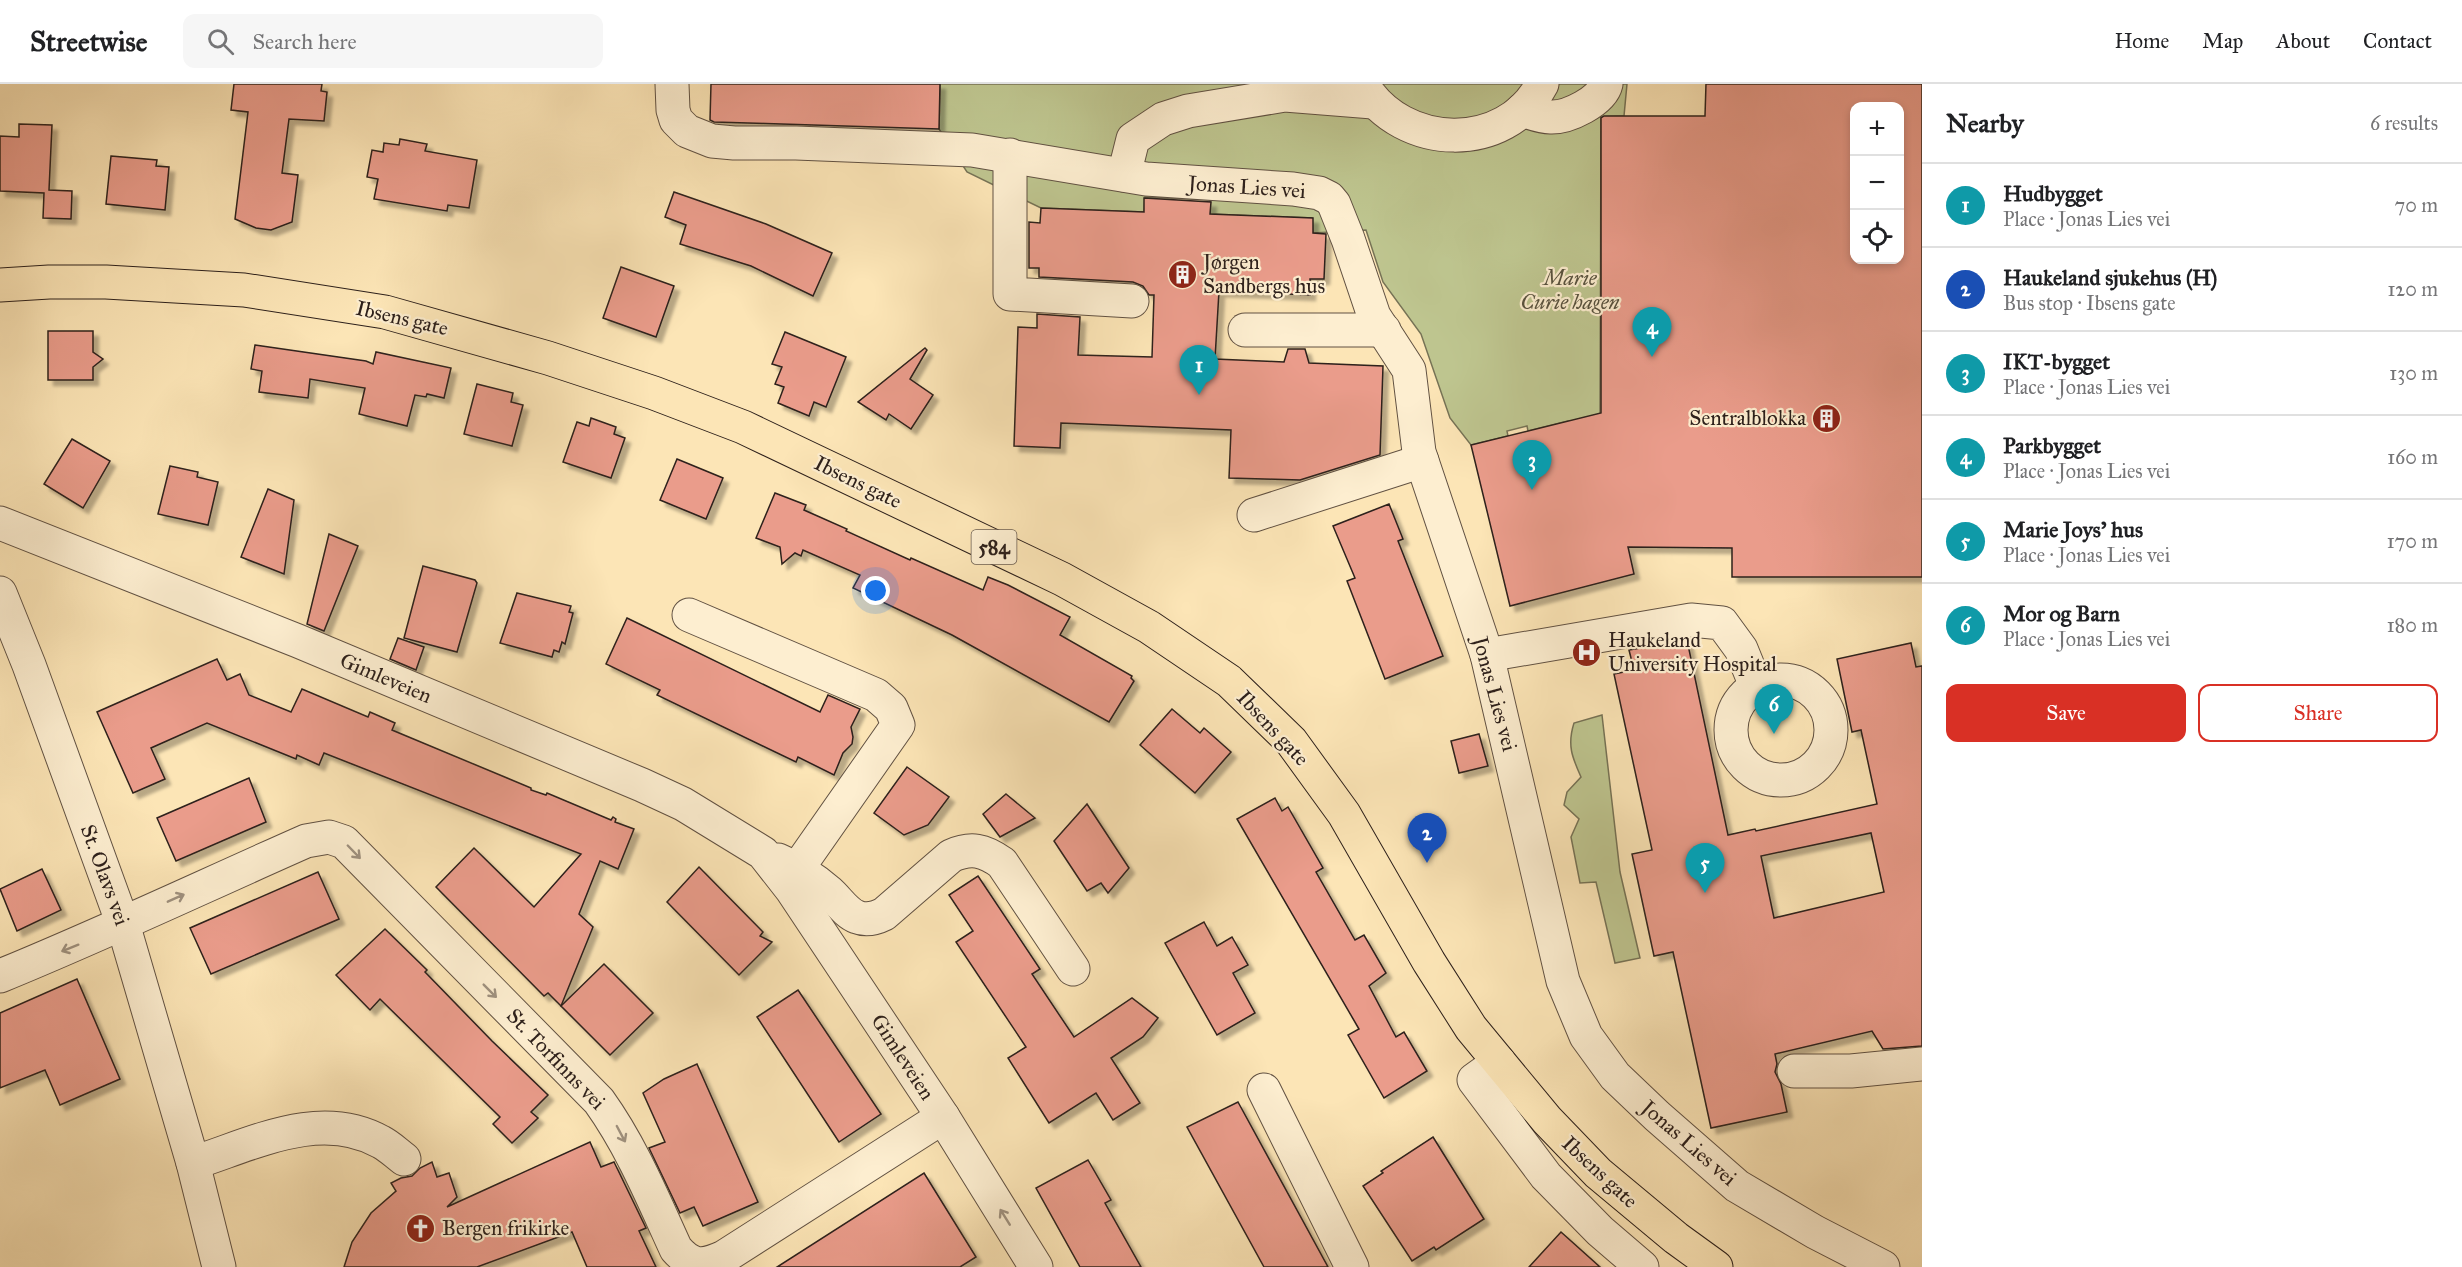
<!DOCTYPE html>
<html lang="en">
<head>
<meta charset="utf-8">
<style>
	:root { --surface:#fff; --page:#f6f6f6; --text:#202124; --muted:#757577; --line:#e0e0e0; --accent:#d93025 }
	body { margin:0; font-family:"IM FELL Great Primer",serif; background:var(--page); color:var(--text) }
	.controls { position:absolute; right:18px; top:18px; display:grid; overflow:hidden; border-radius:12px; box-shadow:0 3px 9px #0003 }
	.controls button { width:54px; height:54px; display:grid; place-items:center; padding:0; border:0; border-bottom:2px solid var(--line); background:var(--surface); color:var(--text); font:30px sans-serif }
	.you { position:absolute; left:876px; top:507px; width:21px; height:21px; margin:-15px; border:4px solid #fff; border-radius:50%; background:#1a73e8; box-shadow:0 0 0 9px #1a73e833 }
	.badge { display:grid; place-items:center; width:39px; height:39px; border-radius:50%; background:var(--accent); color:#fff; font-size:20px; font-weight:700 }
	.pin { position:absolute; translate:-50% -50px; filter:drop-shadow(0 2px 3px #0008) }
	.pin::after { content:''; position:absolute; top:32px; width:21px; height:18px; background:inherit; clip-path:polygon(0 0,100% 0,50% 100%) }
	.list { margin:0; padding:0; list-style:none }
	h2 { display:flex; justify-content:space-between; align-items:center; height:78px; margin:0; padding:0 24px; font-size:26px }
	h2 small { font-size:20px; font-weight:400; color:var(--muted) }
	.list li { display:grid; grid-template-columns:39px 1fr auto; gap:18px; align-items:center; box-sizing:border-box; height:84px; padding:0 24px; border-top:2px solid var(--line) }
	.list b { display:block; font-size:22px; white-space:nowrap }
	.list p { margin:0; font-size:20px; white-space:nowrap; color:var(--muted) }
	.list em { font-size:20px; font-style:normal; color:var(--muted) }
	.actions { display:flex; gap:12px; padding:18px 24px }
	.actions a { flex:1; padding:14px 0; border:2px solid var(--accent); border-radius:12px; text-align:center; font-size:21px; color:var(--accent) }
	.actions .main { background:var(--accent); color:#fff }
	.icon { flex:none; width:33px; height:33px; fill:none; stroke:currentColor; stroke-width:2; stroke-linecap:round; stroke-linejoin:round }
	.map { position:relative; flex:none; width:1922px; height:1183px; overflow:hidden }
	header { display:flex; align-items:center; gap:36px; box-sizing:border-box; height:84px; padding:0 30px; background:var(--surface); border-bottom:2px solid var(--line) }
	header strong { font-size:28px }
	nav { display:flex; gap:33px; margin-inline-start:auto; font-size:21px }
	.search { width:420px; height:54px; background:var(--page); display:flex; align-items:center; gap:15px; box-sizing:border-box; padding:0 21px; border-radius:12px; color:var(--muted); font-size:22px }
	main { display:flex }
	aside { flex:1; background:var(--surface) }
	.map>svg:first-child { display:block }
	.green { fill:#bec58f; stroke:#767255; stroke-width:1.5 }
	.building { fill:#ea9c8b; stroke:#2d201b; stroke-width:1.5; fill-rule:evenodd; filter:url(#shadow) }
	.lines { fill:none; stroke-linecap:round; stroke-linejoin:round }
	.minor-casing { stroke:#615142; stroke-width:35 }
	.major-casing { stroke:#2d201b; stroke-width:35 }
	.minor { stroke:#fdeed0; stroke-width:33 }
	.major { stroke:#fce5b6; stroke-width:33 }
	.oneway { stroke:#9f917f }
	.labels { text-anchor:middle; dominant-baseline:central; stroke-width:4.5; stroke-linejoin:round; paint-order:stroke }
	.shield { fill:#fdeed0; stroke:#6b5e51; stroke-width:1.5 }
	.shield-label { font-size:20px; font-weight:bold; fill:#2d201b }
	.street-label { font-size:21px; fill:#2d201b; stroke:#fdeed0 }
	.poi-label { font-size:21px; fill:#2d201b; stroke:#fdeed0; text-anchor:start }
	.park-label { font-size:21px; font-style:italic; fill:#58523e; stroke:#fdeed0 }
</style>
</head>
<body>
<header>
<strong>Streetwise</strong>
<div class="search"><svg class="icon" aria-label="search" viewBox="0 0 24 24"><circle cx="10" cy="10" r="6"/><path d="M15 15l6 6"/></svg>Search here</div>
<nav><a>Home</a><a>Map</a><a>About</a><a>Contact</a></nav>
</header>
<main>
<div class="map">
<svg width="1922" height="1183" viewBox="0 0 1922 1183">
	<defs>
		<filter id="shadow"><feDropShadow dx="5.5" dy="5.5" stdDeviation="1.5" flood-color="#0004"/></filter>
	</defs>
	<rect width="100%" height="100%" fill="#fce5b6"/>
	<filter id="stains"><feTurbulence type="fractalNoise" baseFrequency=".00333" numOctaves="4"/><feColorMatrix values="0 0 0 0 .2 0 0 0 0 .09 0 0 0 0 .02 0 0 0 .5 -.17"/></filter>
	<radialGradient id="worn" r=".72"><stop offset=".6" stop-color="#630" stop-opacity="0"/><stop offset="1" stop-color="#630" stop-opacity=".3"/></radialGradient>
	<g class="green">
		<polygon points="940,0 1627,0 1624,32 1601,33 1600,335 1568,337 1528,347 1527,342 1507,347 1508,352 1471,361 1450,334 1421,250 1383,198 1366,146 1313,149 1312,134 1210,130 1210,116 1145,113 1144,128 1041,124 967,88 939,45"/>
		<path d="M1602 631 1620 788 1640 874 1615 879 1596 798 1580 799 1571 753 1579 735 1564 721 1567 708 1581 693C1572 673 1567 661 1574 639Z"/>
	</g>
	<g class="building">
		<polygon points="234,0 322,0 321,7 327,8 324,37 289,35 282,89 298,91 292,138 271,146 256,144 235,135 248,28 231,26"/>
		<polygon points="711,0 940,0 939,45 714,38 710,36"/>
		<path d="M1706 0H1922V493H1732V464L1628 463 1634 490 1510 522 1471 361 1601 329V34L1604 32H1705ZM1854 22H1899V176H1854Z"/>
		<polygon points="19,40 52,41 49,106 72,107 71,135 43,134 44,109 0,107 0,52 19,53"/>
		<polygon points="400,55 427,60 425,67 477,76 469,124 448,121 447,127 374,115 378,95 367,93 372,66 383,68 384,59 399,61"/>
		<polygon points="111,72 157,76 156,82 169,83 165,126 106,120"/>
		<polygon points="674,108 766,140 832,169 813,212 751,182 680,160 686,141 665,133"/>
		<polygon points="1144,114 1211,118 1210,130 1313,134 1313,149 1326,150 1324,195 1310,195 1310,211 1219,207 1215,275 1284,278 1288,265 1305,265 1309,279 1383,282 1380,371 1300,396 1229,394 1231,346 1061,339 1060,364 1014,362 1018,243 1037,244 1037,230 1080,233 1078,271 1152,273 1154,211 1149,211 1143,202 1133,198 1039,193 1039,184 1029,184 1029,138 1040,139 1041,124 1144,128"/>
		<polygon points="621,183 674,202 656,253 603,234"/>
		<polygon points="48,247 93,247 93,268 103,275 93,283 93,296 48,296"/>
		<polygon points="785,248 846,273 826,323 814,318 809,332 778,319 784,303 775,300 782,283 772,280"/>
		<polygon points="255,261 366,277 373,280 376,268 451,284 444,314 427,310 426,313 415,311 407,342 359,330 365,304 310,295 308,314 259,308 262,287 251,285"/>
		<polygon points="925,264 927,266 910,295 933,311 911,345 889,330 886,336 858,318"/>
		<polygon points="477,300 513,309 511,318 523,321 512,362 464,350"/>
		<polygon points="591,334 616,343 614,350 625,354 611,394 563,378 577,338 589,342"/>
		<polygon points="72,355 110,377 83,424 44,400"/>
		<polygon points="677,375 723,394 706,435 660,416"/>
		<polygon points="170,382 198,388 197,393 218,398 208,441 158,430"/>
		<polygon points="268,405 294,416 284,490 241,473"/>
		<polygon points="775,409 806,421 804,426 847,445 846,447 910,476 911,474 983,506 988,493 1008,501 1070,533 1060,551 1132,592 1131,594 1134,597 1109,638 952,551 853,504 860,491 803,466 801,472 795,469 782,480 780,463 756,454"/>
		<polygon points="1389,420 1403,455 1398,457 1443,572 1385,595 1347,497 1355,494 1333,442"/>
		<polygon points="329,450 358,462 324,547 307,540"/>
		<polygon points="423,482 475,496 477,499 457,568 404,554"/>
		<polygon points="517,509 571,522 569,528 573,529 565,560 562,558 559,568 554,566 552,573 500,559"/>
		<polygon points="627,534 820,628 828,611 860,625 851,643 853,653 852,660 843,669 834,691 798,673 796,678 657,611 660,606 606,580"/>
		<polygon points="398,554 424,563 416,586 390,575"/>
		<path d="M1687 556 1728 751 1755 745 1756 747 1877 720 1861 646 1852 648 1837 575 1911 559 1916 583 1922 582V962L1883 965 1872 947 1775 970 1777 980 1775 988 1781 1000 1787 1028 1711 1044 1673 868 1654 872 1632 770 1652 766 1614 590 1634 586 1629 566ZM1871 749 1884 808 1774 834 1761 772Z"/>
		<polygon points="217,575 227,596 240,590 249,611 291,628 302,605 368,633 370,628 395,639 392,646 531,704 531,706 546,711 547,709 611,736 613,733 616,735 615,738 634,745 618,785 600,777 579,830 593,843 561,922 548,909 544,912 436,803 474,764 534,823 581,770 324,669 319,681 297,671 296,675 207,639 151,664 165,695 133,709 97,628"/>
		<polygon points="1172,625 1200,649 1204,644 1231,668 1195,709 1140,661"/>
		<polygon points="1479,650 1488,682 1459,689 1451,657"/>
		<polygon points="907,683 949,713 928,741 904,751 874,729"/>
		<polygon points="249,694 266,738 176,777 157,734"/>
		<polygon points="1006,710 1035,734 1000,753 983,730"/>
		<polygon points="1275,714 1282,727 1288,723 1323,784 1316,788 1355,856 1364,851 1386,889 1369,902 1396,953 1404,948 1427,987 1384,1014 1348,951 1359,945 1237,735"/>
		<polygon points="1087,720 1129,784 1108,809 1101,799 1087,807 1054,757"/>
		<polygon points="699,783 763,848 760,852 772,858 739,891 667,818"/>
		<polygon points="42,785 61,826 17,847 0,805"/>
		<polygon points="318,788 339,835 211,890 190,844"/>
		<polygon points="978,792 1040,885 1032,890 1074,953 1132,914 1158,934 1143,953 1111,974 1140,1019 1113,1036 1096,1009 1049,1039 1008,974 1026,963 956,858 973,847 949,811"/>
		<polygon points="1204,838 1217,862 1232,853 1248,881 1233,889 1255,929 1217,951 1165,859"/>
		<polygon points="385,845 427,886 425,888 492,957 548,1011 531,1028 538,1034 512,1059 493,1040 500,1033 380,915 370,926 336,891"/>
		<polygon points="604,880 653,929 610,971 561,922"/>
		<polygon points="77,895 120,995 60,1021 45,986 0,1004 0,929"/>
		<polygon points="798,906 881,1030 839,1058 757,933"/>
		<polygon points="697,980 758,1118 703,1142 694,1123 680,1129 649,1064 665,1058 643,1009 664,995"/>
		<polygon points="1238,1018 1328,1183 1264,1183 1187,1043"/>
		<polygon points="1433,1053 1484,1135 1436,1166 1434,1163 1412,1177 1363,1102 1383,1089 1381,1087"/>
		<polygon points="590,1058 601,1083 614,1078 615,1080 646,1144 639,1147 656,1183 587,1183 572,1148 477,1183 344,1183 352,1158 371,1129 396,1107 391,1099 401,1094 412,1092 420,1084 432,1078 437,1093 449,1089 457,1113 447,1123"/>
		<polygon points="1088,1076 1111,1116 1105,1119 1141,1183 1080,1183 1036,1104"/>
		<polygon points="924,1089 976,1173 960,1183 777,1183"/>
		<polygon points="1561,1148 1600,1183 1529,1183"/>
	</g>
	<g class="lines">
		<defs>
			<g id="minor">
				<polyline points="672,0 673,26 676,36 687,47 712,57 734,59 796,59 972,66 1146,95 1293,105 1319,109 1329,114 1334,120 1348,155 1374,232 1409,286 1419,368 1487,571 1563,897 1586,952 1615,992 1657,1032 1737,1102 1815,1148 1883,1183"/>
				<path d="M1363 1C1402 66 1506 70 1542 0"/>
				<path d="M1522 26C1531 29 1541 33 1550 33 1568 34 1602 17 1606 0"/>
				<polyline points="1010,71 1010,210 1132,217"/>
				<polyline points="1124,91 1133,55 1163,35 1188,27 1285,11 1373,18"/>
				<polyline points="1245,246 1384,246"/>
				<polyline points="1254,431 1422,377"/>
				<polyline points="0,439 298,557 642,701 683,720 763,769 792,806 943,1033 1036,1183"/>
				<polyline points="0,509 29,581 123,840 193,1079 219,1183"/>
				<polyline points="689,531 876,611 891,624 898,641 798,784"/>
				<polyline points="1487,571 1691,536 1722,539 1741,565 1756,602"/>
				<circle cx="1781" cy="646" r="50"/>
				<path d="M778 776C797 784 814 795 829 808 838 816 846 829 857 833 867 837 876 834 884 830L951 772C971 763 984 766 1002 779L1073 885"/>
				<path d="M0 892C103 850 204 802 306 757L329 753 344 758 599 1017C632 1063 653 1115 676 1165 692 1183 702 1183 724 1173L943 1033"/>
				<polyline points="1499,978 1474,996 1546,1092 1600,1147 1642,1183"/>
				<polyline points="1794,987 1851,987 1922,980"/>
				<polyline points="1264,1006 1352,1183"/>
				<path d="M193 1079C253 1060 320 1024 381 1058 389 1062 396 1069 404 1075"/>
			</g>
			<polyline id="major" points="0,201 49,198 106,198 244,206 385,228 548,274 654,309 743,343 1062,495 1149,543 1229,597 1291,657 1344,730 1429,878 1471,944 1547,1036 1598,1089 1676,1154 1716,1183"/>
		</defs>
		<use href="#minor" class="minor-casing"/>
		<use href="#major" class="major-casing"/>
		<use href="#minor" class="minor"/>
		<use href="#major" class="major"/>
	</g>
	<defs><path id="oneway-shaft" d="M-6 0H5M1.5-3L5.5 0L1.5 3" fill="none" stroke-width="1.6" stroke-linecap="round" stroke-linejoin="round" transform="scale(1.5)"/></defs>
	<g class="oneway">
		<use href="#oneway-shaft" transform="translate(354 768) rotate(46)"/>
		<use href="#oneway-shaft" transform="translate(176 814) rotate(-24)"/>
		<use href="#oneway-shaft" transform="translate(70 864) rotate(158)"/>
		<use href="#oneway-shaft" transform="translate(490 907) rotate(45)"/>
		<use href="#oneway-shaft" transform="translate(621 1050) rotate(62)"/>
		<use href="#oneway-shaft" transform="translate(1005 1133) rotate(-122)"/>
	</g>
	<defs>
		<symbol id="building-disc" viewBox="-11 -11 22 22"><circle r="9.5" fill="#8f2418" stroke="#fdeed0"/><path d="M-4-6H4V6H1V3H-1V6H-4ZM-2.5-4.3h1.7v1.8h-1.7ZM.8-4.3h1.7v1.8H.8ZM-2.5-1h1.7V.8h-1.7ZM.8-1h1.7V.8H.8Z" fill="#fff"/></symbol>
		<symbol id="hospital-disc" viewBox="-11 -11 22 22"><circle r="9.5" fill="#8f2418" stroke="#fdeed0"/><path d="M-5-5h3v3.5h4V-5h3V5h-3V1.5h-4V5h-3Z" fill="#fff"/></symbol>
		<symbol id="church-disc" viewBox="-11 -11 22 22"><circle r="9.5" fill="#8f2418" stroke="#fdeed0"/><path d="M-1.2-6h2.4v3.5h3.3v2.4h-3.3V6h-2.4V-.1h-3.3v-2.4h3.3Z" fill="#fff"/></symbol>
	</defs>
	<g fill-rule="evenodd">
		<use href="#building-disc" x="1166" y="174" width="33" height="33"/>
		<use href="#building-disc" x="1810" y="318" width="33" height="33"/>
		<use href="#hospital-disc" x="1570" y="552" width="33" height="33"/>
		<use href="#church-disc" x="404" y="1128" width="33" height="33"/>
	</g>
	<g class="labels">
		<rect class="shield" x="971.5" y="446" width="45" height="34" rx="4.5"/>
		<g class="shield-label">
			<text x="994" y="463">584</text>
		</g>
		<g class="street-label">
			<text transform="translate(1247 103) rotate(4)">Jonas Lies vei</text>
			<text transform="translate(402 234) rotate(13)">Ibsens gate</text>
			<text transform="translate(858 398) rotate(26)">Ibsens gate</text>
			<text transform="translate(386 594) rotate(23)">Gimleveien</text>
			<text transform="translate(1495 610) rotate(75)">Jonas Lies vei</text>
			<text transform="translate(1273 644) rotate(47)">Ibsens gate</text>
			<text transform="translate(105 791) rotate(70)">St. Olavs vei</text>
			<text transform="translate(903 973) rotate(57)">Gimleveien</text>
			<text transform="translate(556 975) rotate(46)">St. Torfinns vei</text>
			<text transform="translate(1689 1059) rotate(41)">Jonas Lies vei</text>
			<text transform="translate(1600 1088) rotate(43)">Ibsens gate</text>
		</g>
		<g class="poi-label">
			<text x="1203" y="178">Jørgen<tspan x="1203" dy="24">Sandbergs hus</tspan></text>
			<text x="1806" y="334" text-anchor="end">Sentralblokka</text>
			<text x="1608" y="556">Haukeland<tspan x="1608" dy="24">University Hospital</tspan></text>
			<text x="442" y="1144">Bergen frikirke</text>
		</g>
		<g class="park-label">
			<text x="1570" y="194">Marie<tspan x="1570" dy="24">Curie hagen</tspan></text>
		</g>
	</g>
	<rect width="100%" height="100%" filter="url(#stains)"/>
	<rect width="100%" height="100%" fill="url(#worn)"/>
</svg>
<div class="controls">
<button>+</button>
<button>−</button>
<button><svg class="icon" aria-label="locate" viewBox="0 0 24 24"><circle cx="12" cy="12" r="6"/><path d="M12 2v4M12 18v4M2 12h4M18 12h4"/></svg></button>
</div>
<div class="you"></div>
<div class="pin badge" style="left:1199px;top:311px;background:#0f9aa8">1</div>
<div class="pin badge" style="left:1427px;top:779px;background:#1a4fb4">2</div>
<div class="pin badge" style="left:1532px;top:406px;background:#0f9aa8">3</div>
<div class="pin badge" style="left:1652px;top:273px;background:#0f9aa8">4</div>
<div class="pin badge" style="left:1705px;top:809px;background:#0f9aa8">5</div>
<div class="pin badge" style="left:1774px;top:650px;background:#0f9aa8">6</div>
</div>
<aside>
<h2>Nearby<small>6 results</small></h2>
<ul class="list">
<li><span class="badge" style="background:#0f9aa8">1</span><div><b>Hudbygget</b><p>Place · Jonas Lies vei</p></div><em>70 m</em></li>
<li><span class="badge" style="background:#1a4fb4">2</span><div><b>Haukeland sjukehus (H)</b><p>Bus stop · Ibsens gate</p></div><em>120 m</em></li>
<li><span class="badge" style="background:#0f9aa8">3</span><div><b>IKT-bygget</b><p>Place · Jonas Lies vei</p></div><em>130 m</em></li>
<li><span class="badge" style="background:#0f9aa8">4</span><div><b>Parkbygget</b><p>Place · Jonas Lies vei</p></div><em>160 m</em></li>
<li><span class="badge" style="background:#0f9aa8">5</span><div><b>Marie Joys’ hus</b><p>Place · Jonas Lies vei</p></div><em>170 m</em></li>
<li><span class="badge" style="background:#0f9aa8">6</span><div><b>Mor og Barn</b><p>Place · Jonas Lies vei</p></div><em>180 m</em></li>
</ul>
<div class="actions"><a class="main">Save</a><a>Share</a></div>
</aside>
</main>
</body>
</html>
